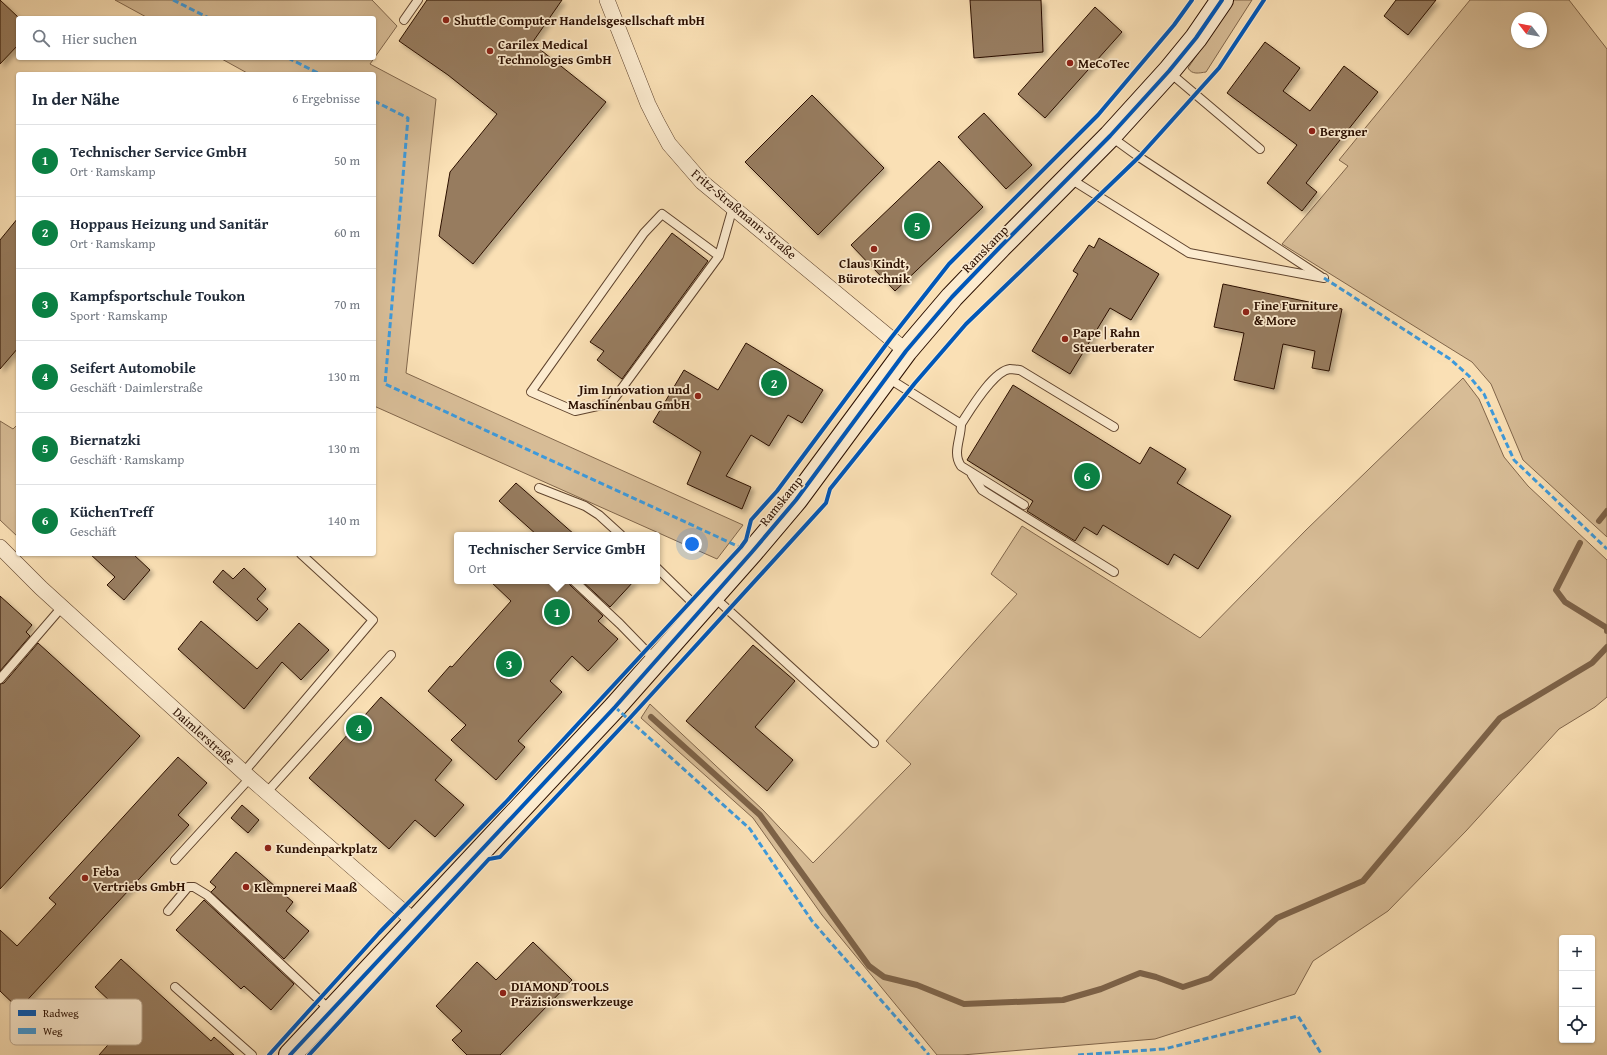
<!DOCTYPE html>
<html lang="de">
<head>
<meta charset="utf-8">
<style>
	:root { --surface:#fff; --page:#f6f6f7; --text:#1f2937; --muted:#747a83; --line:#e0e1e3; --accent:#0b8043 }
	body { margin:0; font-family:"Gentium Book Plus",serif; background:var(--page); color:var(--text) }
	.controls { position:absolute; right:12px; bottom:12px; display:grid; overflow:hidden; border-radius:4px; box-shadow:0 1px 3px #0004 }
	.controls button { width:36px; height:36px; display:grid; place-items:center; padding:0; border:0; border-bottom:1px solid var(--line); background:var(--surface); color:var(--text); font:20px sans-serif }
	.compass { position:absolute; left:1511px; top:12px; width:36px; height:36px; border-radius:50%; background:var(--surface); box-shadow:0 1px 3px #0004; rotate:301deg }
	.you { position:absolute; left:692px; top:544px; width:14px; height:14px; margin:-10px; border:3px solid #fff; border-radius:50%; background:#1a73e8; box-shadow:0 0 0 6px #1a73e833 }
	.badge { display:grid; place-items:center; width:26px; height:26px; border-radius:50%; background:var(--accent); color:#fff; font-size:13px; font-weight:700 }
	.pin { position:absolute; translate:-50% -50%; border:2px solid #fff; box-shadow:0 1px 4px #0006 }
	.popup { position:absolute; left:454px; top:532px; width:206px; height:52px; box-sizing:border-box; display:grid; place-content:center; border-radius:4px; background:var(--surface); filter:drop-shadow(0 1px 3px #0005); font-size:13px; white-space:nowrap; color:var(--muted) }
	.popup b { font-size:15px; color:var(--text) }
	.popup::after { content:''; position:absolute; left:50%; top:100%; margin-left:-8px; border:8px solid transparent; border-top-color:var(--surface) }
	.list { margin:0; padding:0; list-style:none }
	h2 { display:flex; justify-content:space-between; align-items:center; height:52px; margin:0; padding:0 16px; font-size:17px }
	h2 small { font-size:13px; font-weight:400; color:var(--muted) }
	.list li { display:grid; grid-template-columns:26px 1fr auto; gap:12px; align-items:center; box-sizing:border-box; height:72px; padding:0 16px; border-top:1px solid var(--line) }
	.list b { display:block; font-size:15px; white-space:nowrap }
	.list p { margin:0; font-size:13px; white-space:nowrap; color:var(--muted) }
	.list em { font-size:13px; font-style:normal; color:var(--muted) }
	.icon { flex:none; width:22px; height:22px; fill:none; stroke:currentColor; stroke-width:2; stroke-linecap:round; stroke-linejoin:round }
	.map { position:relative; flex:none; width:1607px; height:1055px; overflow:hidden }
	.search { position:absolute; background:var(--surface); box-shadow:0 1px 3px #0004; left:16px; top:16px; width:360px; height:44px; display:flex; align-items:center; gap:10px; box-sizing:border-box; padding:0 14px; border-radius:4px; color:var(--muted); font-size:15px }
	.panel { position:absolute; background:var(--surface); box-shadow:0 1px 3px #0004; left:16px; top:72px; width:360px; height:484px; border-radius:4px }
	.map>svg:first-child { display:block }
	.green { fill:#d7bc96; stroke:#81664b; fill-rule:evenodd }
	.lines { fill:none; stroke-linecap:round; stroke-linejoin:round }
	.stream { stroke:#7d6247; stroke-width:6 }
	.building { fill:#977c5e; stroke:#2b0f00; filter:url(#shadow) }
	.lane-casing { stroke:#5f432d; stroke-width:10 }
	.street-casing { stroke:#5f432d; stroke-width:16 }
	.secondary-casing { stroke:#2b0f00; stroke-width:24 }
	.lane { stroke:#fcebcf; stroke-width:8 }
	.street { stroke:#fcebcf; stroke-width:15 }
	.secondary { stroke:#fcebcf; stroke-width:22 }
	.quiet { stroke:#3d9adc; stroke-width:3; stroke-dasharray:6 3; stroke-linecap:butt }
	.cycleway-casing { stroke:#fcebcf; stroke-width:6 }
	.cycleway { stroke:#0057b8; stroke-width:4 }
	.poi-dot { fill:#8f2418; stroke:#fcebcf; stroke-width:1.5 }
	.labels { text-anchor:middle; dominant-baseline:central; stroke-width:3.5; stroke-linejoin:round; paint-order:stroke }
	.poi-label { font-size:13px; font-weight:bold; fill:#2b0f00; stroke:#fcebcf; text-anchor:start }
	.street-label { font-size:13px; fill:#2b0f00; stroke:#fcebcf }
	.key { fill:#fcebcf; stroke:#bda991; stroke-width:1 }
	.key-label { font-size:11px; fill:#2b0f00 }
</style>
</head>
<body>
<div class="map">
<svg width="1607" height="1055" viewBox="0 0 1607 1055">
	<defs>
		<filter id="shadow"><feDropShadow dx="3.5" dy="3.5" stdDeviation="2" flood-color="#0004"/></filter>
	</defs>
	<rect width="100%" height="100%" fill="#fae0b5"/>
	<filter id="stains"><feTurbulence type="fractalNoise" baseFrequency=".005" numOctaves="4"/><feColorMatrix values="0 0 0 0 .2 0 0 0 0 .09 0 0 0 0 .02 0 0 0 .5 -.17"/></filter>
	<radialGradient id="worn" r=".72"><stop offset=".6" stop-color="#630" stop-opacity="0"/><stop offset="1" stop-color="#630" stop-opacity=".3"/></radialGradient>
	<g class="green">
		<polygon points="115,0 372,0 397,26 370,64 436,99 406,373 743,525 717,559 374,406 374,74 249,74 220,58 374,58 374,18 148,18"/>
		<path d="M1234 0H1252L1206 72C1199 73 1192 75 1188 68Z"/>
		<path d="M1470 0H1569L1607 49V537L1523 460 1491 384 1472 362 1282 244 1348 166 1339 160ZM1517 18H1541V42H1517Z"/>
		<polygon points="1463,378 1479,399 1504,457 1528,486 1607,560 1607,697 1595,707 1559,729 1466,831 1388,911 1313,961 1295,994 1155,1039 962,1055 937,1055 822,915 753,818 641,718 650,704 763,810 813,863 911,764 886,741 1017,594 991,574 1022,526 1200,638 1306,530"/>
		<polygon points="0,421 13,429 18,424 18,537 0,520"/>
	</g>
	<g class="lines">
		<g class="stream">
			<polyline points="1599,521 1607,511"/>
			<polyline points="1580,543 1556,590 1565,602 1607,628 1607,631"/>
			<polyline points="651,717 760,815 869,966 884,977 917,985 964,1004 1063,1000 1101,989 1140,973 1156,977 1183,987 1210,978 1277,918 1363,881 1500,718 1592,663 1607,647"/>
		</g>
	</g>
	<g class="building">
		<polygon points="0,0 18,17 18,45 0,64"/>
		<polygon points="427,0 562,0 532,43 606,102 473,264 439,236 450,172 497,114 448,75 399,41"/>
		<polygon points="970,0 1041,0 1043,52 974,58"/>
		<polygon points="1396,0 1436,0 1408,35 1384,16"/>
		<polygon points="1095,7 1122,32 1045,118 1018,94"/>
		<polygon points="1265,42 1300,68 1283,91 1310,111 1344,66 1378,92 1306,183 1317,192 1302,211 1267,183 1297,145 1227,93"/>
		<polygon points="812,95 884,168 818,235 745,162"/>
		<polygon points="984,113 1032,165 1006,189 958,137"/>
		<polygon points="939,161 983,207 895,291 851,245"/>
		<polygon points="18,218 18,348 0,369 0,240"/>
		<polygon points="672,233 708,261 622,379 597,360 604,351 590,342"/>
		<polygon points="1099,238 1159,274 1131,320 1110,308 1070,374 1032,351 1078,274 1073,271 1089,245 1094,248"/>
		<polygon points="1223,284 1342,309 1329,371 1312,368 1315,351 1283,344 1274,389 1234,380 1244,333 1214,327"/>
		<polygon points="746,343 823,390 802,423 788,415 769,446 751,435 726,476 751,487 742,509 687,484 701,452 653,422 684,370 718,390"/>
		<polygon points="1013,385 1140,464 1150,447 1186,469 1177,483 1231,516 1198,569 1174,554 1168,565 1103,525 1097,535 1084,527 1075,541 1027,511 1033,501 967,460"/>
		<polygon points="516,483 575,535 537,535 499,501"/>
		<polygon points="90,554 133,554 150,570 124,600 107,585 115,577"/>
		<polygon points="244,568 266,589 257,599 268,609 257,621 213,582 223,570 233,579"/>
		<polygon points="490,581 569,581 570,585 603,616 598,621 618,639 588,671 572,656 550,681 562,692 518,741 525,747 496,780 451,740 466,725 428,691 450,666 452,667 511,601"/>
		<polygon points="582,581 634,581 610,607"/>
		<polygon points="0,596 32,625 26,632 30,636 0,671"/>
		<polygon points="201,621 257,669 299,623 329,650 301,680 282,662 244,709 178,649"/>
		<polygon points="38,643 140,736 0,889 0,684 4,683"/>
		<polygon points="753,645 795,681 755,727 793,760 767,791 686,721"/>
		<polygon points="381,697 452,760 435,780 464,805 435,837 415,820 389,849 309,778"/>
		<polygon points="178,757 207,783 178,815 189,825 19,1009 0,991 0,930 17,946 56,904 49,898"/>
		<polygon points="242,805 259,820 248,833 231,818"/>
		<polygon points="236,852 293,902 286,911 309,931 284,959 211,892 216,887 210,882"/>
		<polygon points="204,900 294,984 271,1010 244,986 241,989 176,930"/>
		<polygon points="533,942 572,980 500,1055 467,1055 452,1040 462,1031 436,1006 477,962 496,980"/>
		<polygon points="121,959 211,1041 214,1037 234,1055 99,1055 130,1020 95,987"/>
	</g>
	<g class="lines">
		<defs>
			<g id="lane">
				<polyline points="404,20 418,0"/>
				<polyline points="1169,72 1260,149"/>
				<polyline points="1110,136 1139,157 1320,276"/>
				<polyline points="1069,178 1189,253 1324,278"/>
				<polyline points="719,256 662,214 644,233 531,392 575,411 611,403 719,256 733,207"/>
				<path d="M888 378 961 424C961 439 952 453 961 466L1024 505"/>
				<path d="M961 424C970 410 993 371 1010 369 1013 369 1017 370 1020 370L1114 427"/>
				<polyline points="972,475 982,490 1114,572"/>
				<polyline points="539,488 585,506 599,515 621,535"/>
				<polyline points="657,568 700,610"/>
				<polyline points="574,581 620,624 655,660"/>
				<polyline points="714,597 874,743"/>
				<polyline points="0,679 62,607"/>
				<polyline points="244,772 373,620 301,554"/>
				<polyline points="267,792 391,655"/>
				<polyline points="175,860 250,778"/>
				<polyline points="168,911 188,887 194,887 207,895 330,1010"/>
				<polyline points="175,987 252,1055"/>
			</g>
			<g id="street">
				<polyline points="607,0 648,104 657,122 669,144 702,182 906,351"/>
				<polyline points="0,547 41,588 250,778 414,921"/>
			</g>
			<polyline id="secondary" points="290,1055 615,707 752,552 796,500 906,351 952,297 1001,246 1110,136 1169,71 1196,38 1222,0"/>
		</defs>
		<use href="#lane" class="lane-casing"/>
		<use href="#street" class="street-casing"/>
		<use href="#secondary" class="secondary-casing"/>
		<use href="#lane" class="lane"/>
		<use href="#street" class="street"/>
		<use href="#secondary" class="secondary"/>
		<g class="quiet">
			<polyline points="173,0 209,18"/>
			<polyline points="288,58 320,74"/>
			<polyline points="374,101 408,118 385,384 744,549"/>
			<polyline points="1324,278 1450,359 1469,376 1484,394 1514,460 1607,549"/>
			<polyline points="615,707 750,829 812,921 929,1055"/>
			<polyline points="1078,1055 1164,1049 1298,1016 1322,1055"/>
		</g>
		<defs>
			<g id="cycleway">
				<polyline points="269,1055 379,933 505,803 741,547 746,540 751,520 777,491 891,338 949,264 1098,115 1174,25 1192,0"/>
				<polyline points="290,1055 615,707 752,552 796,500 906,351 952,297 1001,246 1110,136 1169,71 1196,38 1222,0"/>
				<polyline points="309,1055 489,859 500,857 629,719 826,503 830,489 915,383 966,324 1139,157 1219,68 1264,0"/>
			</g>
		</defs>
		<use href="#cycleway" class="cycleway-casing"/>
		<use href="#cycleway" class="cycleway"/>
	</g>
	<g class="poi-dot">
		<circle cx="446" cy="20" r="4"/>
		<circle cx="490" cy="51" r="4"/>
		<circle cx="1070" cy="63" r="4"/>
		<circle cx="1312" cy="131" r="4"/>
		<circle cx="874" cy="249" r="4"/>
		<circle cx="1246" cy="312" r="4"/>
		<circle cx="1065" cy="339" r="4"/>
		<circle cx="698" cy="396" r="4"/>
		<circle cx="268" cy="848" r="4"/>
		<circle cx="85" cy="878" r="4"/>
		<circle cx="246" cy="887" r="4"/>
		<circle cx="503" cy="993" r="4"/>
	</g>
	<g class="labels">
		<g class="poi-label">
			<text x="454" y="20">Shuttle Computer Handelsgesellschaft mbH</text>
			<text x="498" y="44">Carilex Medical<tspan x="498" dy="15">Technologies GmbH</tspan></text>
			<text x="1078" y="63">MeCoTec</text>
			<text x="1320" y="131">Bergner</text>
			<text x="874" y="263" text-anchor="middle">Claus Kindt,<tspan x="874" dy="15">Bürotechnik</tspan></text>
			<text x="1254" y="305">Fine Furniture<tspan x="1254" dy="15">&amp; More</tspan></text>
			<text x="1073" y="332">Pape | Rahn<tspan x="1073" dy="15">Steuerberater</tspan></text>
			<text x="690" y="389" text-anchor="end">Jim Innovation und<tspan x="690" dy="15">Maschinenbau GmbH</tspan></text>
			<text x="276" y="848">Kundenparkplatz</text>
			<text x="93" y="871">Feba<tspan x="93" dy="15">Vertriebs GmbH</tspan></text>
			<text x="254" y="887">Klempnerei Maaß</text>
			<text x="511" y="986">DIAMOND TOOLS<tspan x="511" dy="15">Präzisionswerkzeuge</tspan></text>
		</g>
		<g class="street-label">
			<text transform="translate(744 214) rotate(40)">Fritz-Straßmann-Straße</text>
			<text transform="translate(985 249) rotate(-46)">Ramskamp</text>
			<text transform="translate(781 501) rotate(-51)">Ramskamp</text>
			<text transform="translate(204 736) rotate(42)">Daimlerstraße</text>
		</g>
	</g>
	<rect x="10" y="999" width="132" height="46" rx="6" class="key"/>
	<rect x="18" y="1010" width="18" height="6" fill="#0057b8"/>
	<rect x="18" y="1028" width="18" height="6" fill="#3d9adc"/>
	<g class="key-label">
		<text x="43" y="1017">Radweg</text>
		<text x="43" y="1035">Weg</text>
	</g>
	<rect width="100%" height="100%" filter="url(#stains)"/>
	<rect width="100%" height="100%" fill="url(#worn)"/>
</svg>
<div class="controls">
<button>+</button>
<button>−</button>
<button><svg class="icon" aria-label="locate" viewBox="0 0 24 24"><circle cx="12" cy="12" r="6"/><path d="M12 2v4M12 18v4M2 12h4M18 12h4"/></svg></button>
</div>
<svg class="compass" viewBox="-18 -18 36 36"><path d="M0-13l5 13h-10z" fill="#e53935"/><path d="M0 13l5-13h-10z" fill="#747a83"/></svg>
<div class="you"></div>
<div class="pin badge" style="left:557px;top:612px">1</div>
<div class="popup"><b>Technischer Service GmbH</b>Ort</div>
<div class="pin badge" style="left:774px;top:383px">2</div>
<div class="pin badge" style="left:509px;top:664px">3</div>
<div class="pin badge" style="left:359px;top:728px">4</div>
<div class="pin badge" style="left:917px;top:226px">5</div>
<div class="pin badge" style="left:1087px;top:476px">6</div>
<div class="search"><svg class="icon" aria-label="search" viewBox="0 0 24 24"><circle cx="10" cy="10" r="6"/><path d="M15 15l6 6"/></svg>Hier suchen</div>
<section class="panel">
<h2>In der Nähe<small>6 Ergebnisse</small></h2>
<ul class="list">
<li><span class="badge">1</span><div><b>Technischer Service GmbH</b><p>Ort · Ramskamp</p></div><em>50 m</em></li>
<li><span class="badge">2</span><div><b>Hoppaus Heizung und Sanitär</b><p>Ort · Ramskamp</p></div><em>60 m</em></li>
<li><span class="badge">3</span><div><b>Kampfsportschule Toukon</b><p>Sport · Ramskamp</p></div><em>70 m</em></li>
<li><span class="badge">4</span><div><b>Seifert Automobile</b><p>Geschäft · Daimlerstraße</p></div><em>130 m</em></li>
<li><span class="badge">5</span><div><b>Biernatzki</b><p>Geschäft · Ramskamp</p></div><em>130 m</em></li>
<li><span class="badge">6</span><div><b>KüchenTreff</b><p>Geschäft</p></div><em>140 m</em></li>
</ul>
</section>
</div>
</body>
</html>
